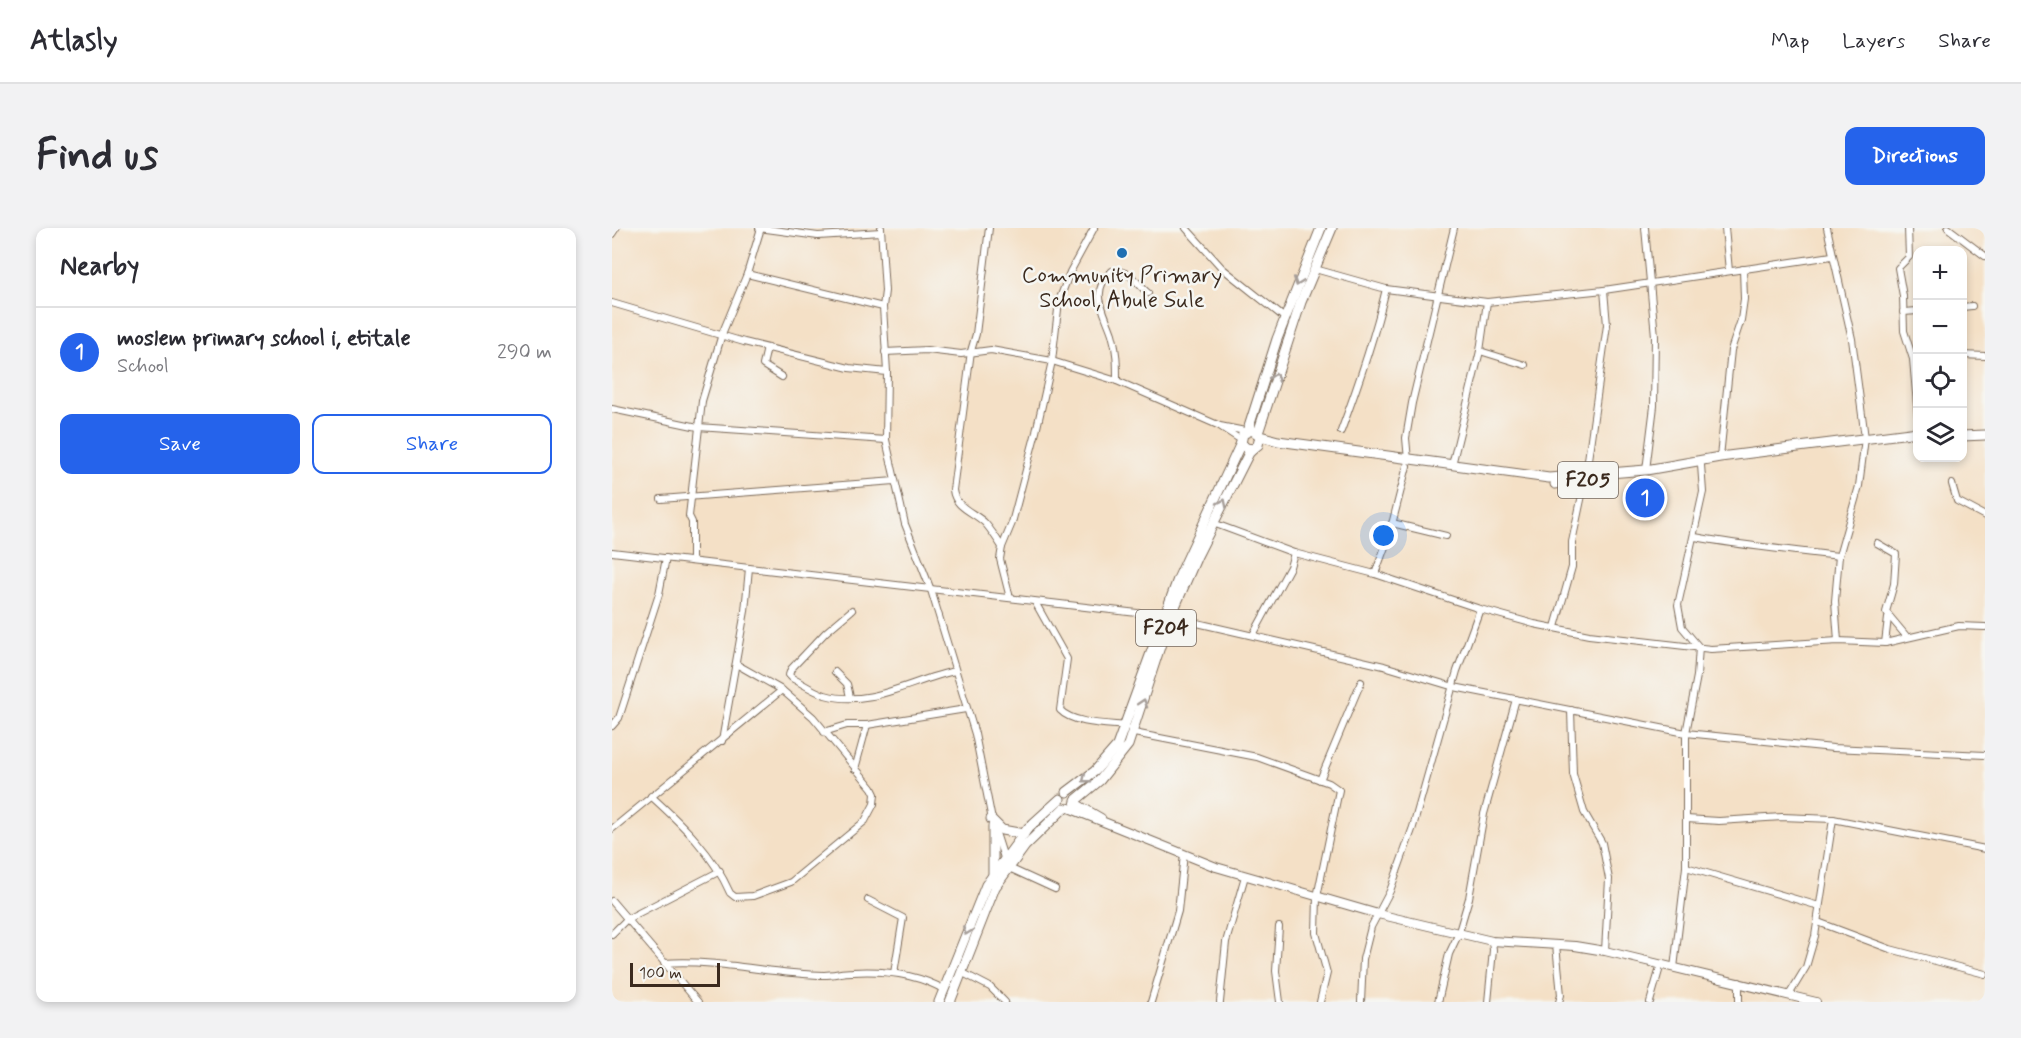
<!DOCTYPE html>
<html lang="en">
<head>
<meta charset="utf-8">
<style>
	:root { --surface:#fff; --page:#f2f2f3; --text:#2b2b33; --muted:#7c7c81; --line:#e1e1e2; --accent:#2563eb }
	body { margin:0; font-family:Mynerve,sans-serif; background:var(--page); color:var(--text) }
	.controls { position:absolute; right:18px; top:18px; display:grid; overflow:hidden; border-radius:12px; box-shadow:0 3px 9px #0003 }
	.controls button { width:54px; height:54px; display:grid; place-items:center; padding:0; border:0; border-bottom:2px solid var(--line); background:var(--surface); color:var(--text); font:30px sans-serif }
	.scale { position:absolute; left:18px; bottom:15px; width:90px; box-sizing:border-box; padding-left:6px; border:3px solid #3b2a1e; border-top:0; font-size:16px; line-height:21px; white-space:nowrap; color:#3b2a1e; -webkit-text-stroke:4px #f6f6f2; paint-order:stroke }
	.you { position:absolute; left:772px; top:308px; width:21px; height:21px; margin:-15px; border:4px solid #fff; border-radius:50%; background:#1a73e8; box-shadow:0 0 0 9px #1a73e833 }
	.badge { display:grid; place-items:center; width:39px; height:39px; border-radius:50%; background:var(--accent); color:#fff; font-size:20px; font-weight:700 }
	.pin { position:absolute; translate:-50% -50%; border:3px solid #fff; box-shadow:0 2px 6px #0006 }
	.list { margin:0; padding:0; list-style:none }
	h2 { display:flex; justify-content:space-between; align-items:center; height:78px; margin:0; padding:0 24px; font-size:26px }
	h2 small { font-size:20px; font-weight:400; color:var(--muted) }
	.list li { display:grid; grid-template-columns:39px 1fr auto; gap:18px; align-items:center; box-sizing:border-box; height:90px; padding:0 24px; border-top:2px solid var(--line) }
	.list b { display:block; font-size:22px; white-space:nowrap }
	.list p { margin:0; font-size:20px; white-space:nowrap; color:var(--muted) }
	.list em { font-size:20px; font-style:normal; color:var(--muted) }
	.actions { display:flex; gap:12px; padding:18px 24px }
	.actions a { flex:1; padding:14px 0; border:2px solid var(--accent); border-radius:12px; text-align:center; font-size:21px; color:var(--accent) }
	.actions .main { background:var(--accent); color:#fff }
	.icon { flex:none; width:33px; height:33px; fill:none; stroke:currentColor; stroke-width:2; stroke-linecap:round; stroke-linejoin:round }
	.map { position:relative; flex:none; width:1373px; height:774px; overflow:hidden; border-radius:12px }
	header { display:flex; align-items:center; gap:36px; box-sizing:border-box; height:84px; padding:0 30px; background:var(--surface); border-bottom:2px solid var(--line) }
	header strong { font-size:28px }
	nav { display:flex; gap:33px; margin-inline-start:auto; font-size:21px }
	.intro { display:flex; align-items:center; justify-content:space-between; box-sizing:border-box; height:144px; padding:0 36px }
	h1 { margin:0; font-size:42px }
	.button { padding:15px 27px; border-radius:12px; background:var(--accent); color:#fff; font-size:21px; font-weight:700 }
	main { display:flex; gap:36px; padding:0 36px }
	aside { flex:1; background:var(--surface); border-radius:12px; box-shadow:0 3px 9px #0003 }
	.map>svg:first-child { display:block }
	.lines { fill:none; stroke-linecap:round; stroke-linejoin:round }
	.street-casing { stroke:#7c6a59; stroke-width:8 }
	.secondary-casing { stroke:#7c6a59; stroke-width:10 }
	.primary-casing { stroke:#7c6a59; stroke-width:11 }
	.street { stroke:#fff; stroke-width:6 }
	.secondary { stroke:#fff; stroke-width:8 }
	.primary { stroke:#fff; stroke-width:9 }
	.oneway { stroke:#a79f9a }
	.poi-dot { fill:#1f6fb2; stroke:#f6f6f2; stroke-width:2 }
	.labels { text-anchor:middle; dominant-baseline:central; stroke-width:5; stroke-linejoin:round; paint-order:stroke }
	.shield { fill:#f6f6f2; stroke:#73675e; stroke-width:1.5 }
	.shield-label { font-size:21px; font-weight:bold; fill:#3b2a1e }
	.poi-label { font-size:22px; fill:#3b2a1e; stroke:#f6f6f2 }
</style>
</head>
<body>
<header>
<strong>Atlasly</strong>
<nav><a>Map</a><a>Layers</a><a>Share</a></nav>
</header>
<div class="intro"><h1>Find us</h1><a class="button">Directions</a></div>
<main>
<aside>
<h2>Nearby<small></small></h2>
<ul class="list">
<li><span class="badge">1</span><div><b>moslem primary school i, etitale</b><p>School</p></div><em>290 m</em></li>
</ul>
<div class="actions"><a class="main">Save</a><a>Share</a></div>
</aside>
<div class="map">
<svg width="1373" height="774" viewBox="0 0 1373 774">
	<rect width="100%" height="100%" fill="#f6f6f2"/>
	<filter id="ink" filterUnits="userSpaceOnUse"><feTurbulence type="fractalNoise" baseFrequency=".0167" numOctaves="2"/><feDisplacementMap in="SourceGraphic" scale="12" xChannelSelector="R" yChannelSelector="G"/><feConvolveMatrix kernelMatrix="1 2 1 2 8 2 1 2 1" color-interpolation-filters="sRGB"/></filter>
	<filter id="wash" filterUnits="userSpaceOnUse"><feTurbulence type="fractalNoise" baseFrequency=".008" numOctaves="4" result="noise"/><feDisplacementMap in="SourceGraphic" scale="24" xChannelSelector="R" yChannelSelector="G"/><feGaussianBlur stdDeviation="1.35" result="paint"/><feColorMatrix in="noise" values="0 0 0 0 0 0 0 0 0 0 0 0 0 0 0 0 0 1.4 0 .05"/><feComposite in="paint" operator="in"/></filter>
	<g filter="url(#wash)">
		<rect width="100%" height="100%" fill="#f4e0c6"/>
	</g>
	<g filter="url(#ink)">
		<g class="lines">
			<defs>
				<g id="street">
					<polyline points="147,0 206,8 269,4"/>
					<polyline points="269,0 273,63 271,79 275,144 274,212 293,296 319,362 363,506 380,592"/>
					<path d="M377 0 364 106 359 123 341 262C343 280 362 284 373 295 379 302 385 311 390 319L388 331 398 370"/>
					<polyline points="574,0 610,40 674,91"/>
					<polyline points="1033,0 1043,108 1042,178 1034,242"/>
					<polyline points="1113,0 1117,43"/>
					<polyline points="1215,0 1240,111 1253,210 1247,258 1227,328 1223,373 1226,413"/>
					<polyline points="1296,0 1297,29 1286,40 1291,68 1292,103 1301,131 1306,189"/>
					<polyline points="1336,0 1373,28"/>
					<polyline points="0,6 4,0"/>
					<polyline points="703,41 774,61 875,74 992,62 1220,28"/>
					<polyline points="135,46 271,79"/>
					<polyline points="0,75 132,114 237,140 275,144"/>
					<polyline points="1350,79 1360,78"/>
					<polyline points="1291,84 1306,83"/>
					<polyline points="155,120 151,137 170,149"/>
					<polyline points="868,123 913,137"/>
					<polyline points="273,124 315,122 349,126 379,122 440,133 505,153 608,198 633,203"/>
					<polyline points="1350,127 1373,128"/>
					<path d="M505 153C505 136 505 122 500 106 492 82 477 63 500 43 519 42 523 54 536 65"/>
					<polyline points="0,181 86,199 274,212"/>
					<polyline points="609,199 629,212"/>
					<path d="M729 203C747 155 762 111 774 61"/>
					<polyline points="1108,229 1119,122 1129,92 1132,71 1131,41"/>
					<polyline points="796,232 794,210 800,175 842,0"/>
					<polyline points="840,237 868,123 875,74"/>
					<polyline points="1340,256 1345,273 1373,288"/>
					<polyline points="49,271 283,253"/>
					<polyline points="601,295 682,325 763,346 868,381 922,396 977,407 1099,421 1226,413 1273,415 1347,398 1373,399"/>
					<polyline points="780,295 834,308"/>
					<path d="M1083 309C1131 318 1179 322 1227 328"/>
					<polyline points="1265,315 1284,326 1282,356 1274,384 1295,409"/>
					<polyline points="390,319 400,295 424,204 440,133 447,73 458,44 482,0"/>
					<polyline points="0,324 551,388"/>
					<polyline points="80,333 80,294 77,288 90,173 110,106 135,46 149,0"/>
					<polyline points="763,346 777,308 795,238"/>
					<path d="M423 374 455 431 448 482C461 496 496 496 514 498"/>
					<path d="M240 382 214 404 179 441 177 447 180 450C191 456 201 463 213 467 259 480 299 452 343 443"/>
					<polyline points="559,389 772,438 842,459 1074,505 1221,520 1373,527"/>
					<polyline points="943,399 960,339 960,314 973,253 995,97 992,62"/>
					<polyline points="641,407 678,339 682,325"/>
					<polyline points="1273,415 1276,390"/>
					<polyline points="223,444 235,456 238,469"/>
					<polyline points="959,482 961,546 972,584 990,615 997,651 993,723"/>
					<polyline points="0,498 7,490 47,366 54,330"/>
					<polyline points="212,504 235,497 255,497 354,481"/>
					<polyline points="522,505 645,529 717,555 727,562 705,669 704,705 715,745 708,774"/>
					<polyline points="110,513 133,383 137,340"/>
					<polyline points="243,541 255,497"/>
					<polyline points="708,552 749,454"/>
					<path d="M39 568C71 597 101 626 118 665L123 669 141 668 179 654 253 593 262 576 263 566 260 560 201 489 170 462 124 436"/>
					<polyline points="1074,591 1107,593 1170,589 1221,591 1373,621"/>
					<polyline points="0,601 170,462"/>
					<polyline points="384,605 392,630"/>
					<polyline points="1074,639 1207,678"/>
					<polyline points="397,640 443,661"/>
					<polyline points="256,672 291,690 282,745"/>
					<polyline points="0,673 86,774"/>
					<polyline points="1206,694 1278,721 1373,746"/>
					<polyline points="667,699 664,743 668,774"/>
					<polyline points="0,706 15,691 108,643"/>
					<polyline points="944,717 949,767 947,774"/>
					<path d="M52 735C106 731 158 746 212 747 222 747 230 744 240 744 272 742 305 746 333 762"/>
					<polyline points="1062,740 1074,639 1074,505 1085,448 1087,419 1070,399 1066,377 1091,264 1089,237"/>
					<polyline points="351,745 378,759 393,774"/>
					<polyline points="1127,754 1127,774"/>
					<polyline points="1177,767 1194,739 1203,708 1221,591"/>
					<polyline points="539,774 566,683 572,626"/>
					<polyline points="608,774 614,714 633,648"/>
					<polyline points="749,774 751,731 759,699 778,663 801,599 845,443 868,381"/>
					<polyline points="826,774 837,726 846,707 857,670 872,586 904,471"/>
					<polyline points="876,774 881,722 880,713"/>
					<polyline points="1038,774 1049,736"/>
				</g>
				<g id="secondary">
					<polyline points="463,575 489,590"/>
					<polyline points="457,580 604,639 766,686 880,713 963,718 993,723 1204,774"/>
				</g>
				<g id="primary">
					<polyline points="636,202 665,111 709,0"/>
					<polyline points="646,205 689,74 720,0"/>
					<polyline points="648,208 646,217 641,221 634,220 629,215 631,206 640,202 648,208 666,213 937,250 1034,242 1108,229 1306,204"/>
					<polyline points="1350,208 1373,207"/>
					<polyline points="943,256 998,249"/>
					<polyline points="455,564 483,543 505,518 566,351 629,215"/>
					<polyline points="464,572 488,552 516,517 555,397 585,328 637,225 641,221"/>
					<polyline points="379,591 390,602 412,606"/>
					<polyline points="381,647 381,598"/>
					<polyline points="327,774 374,657 416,600 448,571"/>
					<polyline points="338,774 383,659 413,618 452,580"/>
				</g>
			</defs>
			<use href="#street" class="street-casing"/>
			<use href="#secondary" class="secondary-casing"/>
			<use href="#primary" class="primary-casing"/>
			<use href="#street" class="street"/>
			<use href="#secondary" class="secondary"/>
			<use href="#primary" class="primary"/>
		</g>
		<defs><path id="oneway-chevron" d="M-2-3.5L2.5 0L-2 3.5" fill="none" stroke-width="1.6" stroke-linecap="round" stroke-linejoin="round" transform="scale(1.5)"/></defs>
		<g class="oneway">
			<use href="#oneway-chevron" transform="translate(686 54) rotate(110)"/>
			<use href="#oneway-chevron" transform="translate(663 149) rotate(-71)"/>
			<use href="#oneway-chevron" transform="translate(611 275) rotate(-64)"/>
			<use href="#oneway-chevron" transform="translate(531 475) rotate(-72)"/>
			<use href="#oneway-chevron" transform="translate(474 551) rotate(142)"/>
			<use href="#oneway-chevron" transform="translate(355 703) rotate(111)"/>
		</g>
	</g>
	<circle class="poi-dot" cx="510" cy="25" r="6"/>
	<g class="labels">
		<g class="shield">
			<rect x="946" y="234" width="60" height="36" rx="4.5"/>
			<rect x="524" y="382" width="60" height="36" rx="4.5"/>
		</g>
		<g class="shield-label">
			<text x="976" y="252">F205</text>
			<text x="554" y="400">F204</text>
		</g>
		<g class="poi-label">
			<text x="510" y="48">Community Primary<tspan x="510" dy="25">School, Abule Sule</tspan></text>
		</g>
	</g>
</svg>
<div class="controls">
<button>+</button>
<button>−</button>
<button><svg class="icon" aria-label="locate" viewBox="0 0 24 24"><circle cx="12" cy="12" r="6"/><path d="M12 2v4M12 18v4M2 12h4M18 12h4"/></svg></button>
<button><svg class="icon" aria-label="layers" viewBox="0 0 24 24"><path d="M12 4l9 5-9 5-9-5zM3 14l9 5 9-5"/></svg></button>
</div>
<div class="scale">100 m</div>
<div class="you"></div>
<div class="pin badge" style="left:1033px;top:270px">1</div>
</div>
</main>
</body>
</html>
